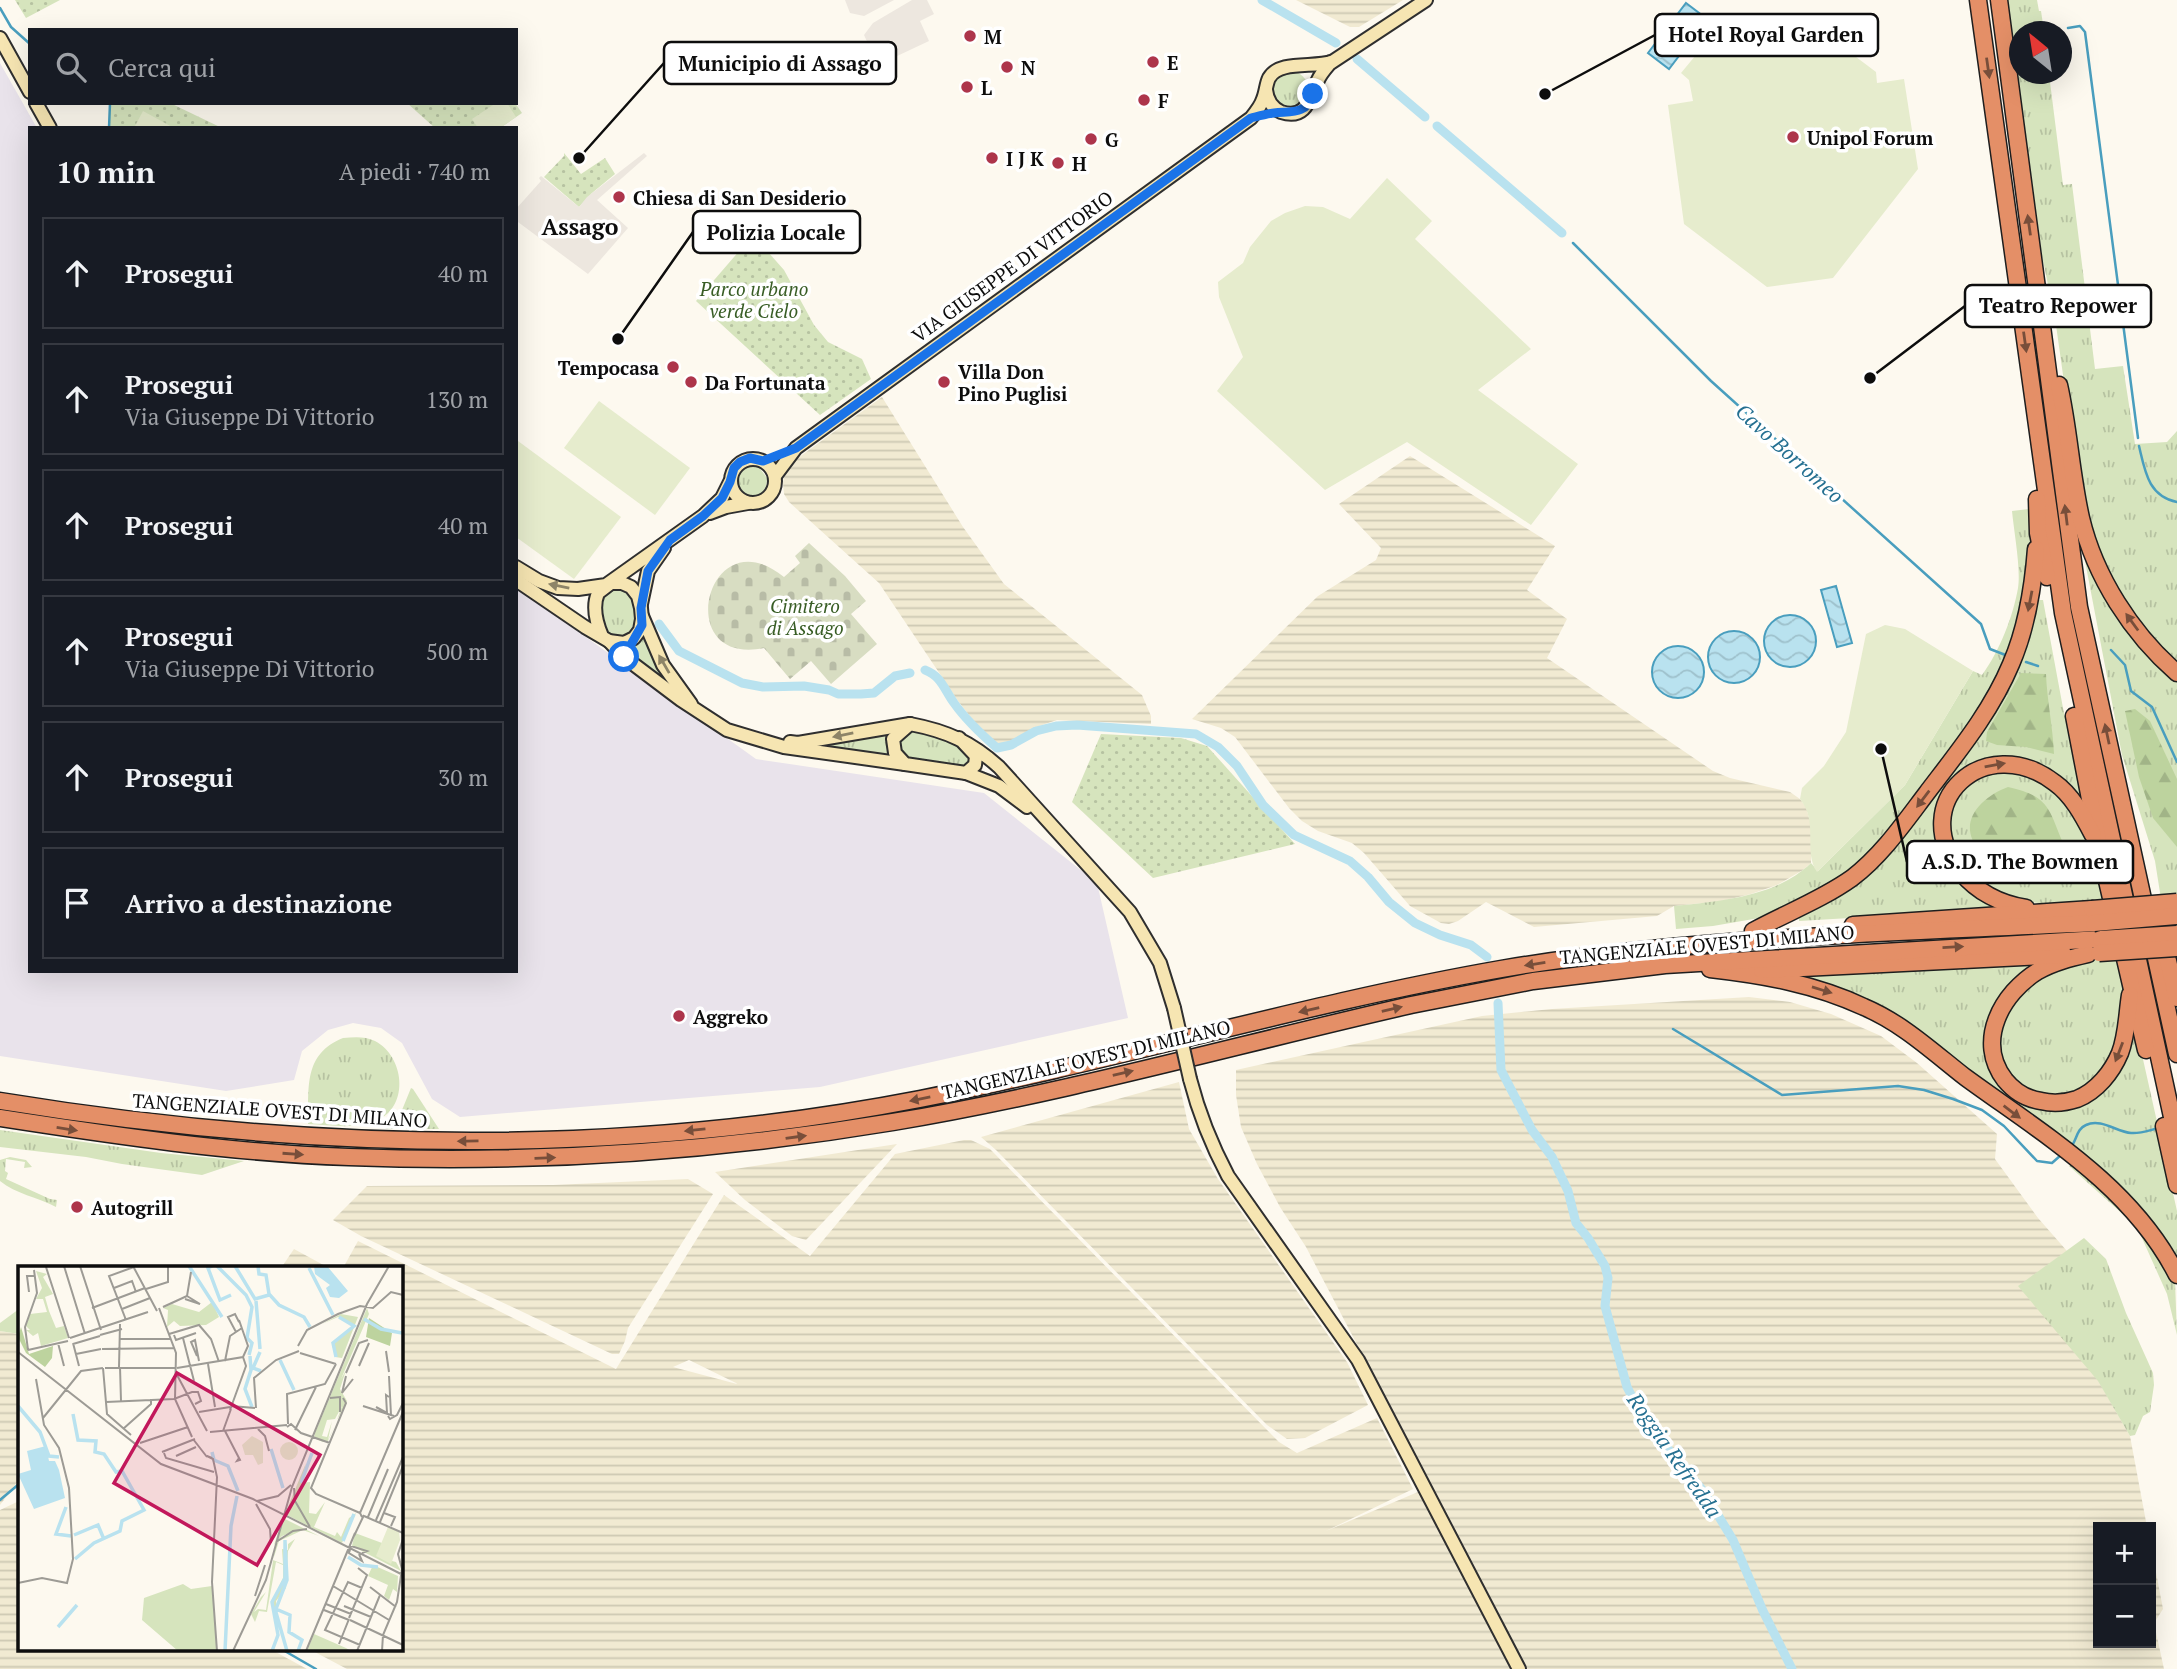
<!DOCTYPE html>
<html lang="it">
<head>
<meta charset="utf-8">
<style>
	:root { --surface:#171b24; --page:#20242c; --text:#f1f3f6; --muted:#9ea1a6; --line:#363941 }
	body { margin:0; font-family:"PT Serif",serif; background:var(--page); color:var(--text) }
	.controls { position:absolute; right:21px; bottom:21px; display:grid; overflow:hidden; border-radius:0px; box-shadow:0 7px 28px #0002 }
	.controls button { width:63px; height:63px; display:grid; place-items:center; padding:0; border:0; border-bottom:2px solid var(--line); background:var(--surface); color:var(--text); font:35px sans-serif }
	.compass { position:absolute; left:2009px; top:21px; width:63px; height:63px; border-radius:50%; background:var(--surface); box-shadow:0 7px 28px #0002; rotate:330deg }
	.stop { position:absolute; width:21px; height:21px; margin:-16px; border:5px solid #1a73e8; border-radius:50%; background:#fff }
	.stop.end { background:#1a73e8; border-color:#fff; box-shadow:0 2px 7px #0008 }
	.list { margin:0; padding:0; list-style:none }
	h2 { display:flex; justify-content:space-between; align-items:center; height:91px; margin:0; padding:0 28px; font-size:30px }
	h2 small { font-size:23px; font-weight:400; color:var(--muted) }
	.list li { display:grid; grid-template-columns:46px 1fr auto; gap:21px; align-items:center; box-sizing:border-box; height:112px; margin:0 14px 14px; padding:0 14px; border:2px solid var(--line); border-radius:0px }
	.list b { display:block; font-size:26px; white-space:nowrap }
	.list p { margin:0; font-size:23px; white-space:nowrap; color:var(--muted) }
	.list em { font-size:23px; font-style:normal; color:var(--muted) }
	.icon { flex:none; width:38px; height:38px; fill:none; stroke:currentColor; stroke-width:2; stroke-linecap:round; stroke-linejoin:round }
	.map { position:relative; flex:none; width:2177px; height:1669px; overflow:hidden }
	.search { position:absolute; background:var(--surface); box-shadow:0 7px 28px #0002; left:28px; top:28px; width:490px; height:77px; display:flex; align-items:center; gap:18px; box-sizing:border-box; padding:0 24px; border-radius:0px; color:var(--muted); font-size:26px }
	.panel { position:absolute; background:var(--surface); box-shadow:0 7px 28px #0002; left:28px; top:126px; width:490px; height:847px; border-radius:0px }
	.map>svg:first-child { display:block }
	.industrial { fill:#e9e3eb }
	.farmland { fill:url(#farmland-rules); fill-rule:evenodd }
	.grass { fill:url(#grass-tufts) }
	.forest { fill:url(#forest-firs) }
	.cemetery { fill:url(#cemetery-stones) }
	.park { fill:url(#park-dots) }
	.pitch { fill:#e6eccd }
	.plaza { fill:#ede7df }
	.water { fill:url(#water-waves); stroke:#499ebe; stroke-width:2 }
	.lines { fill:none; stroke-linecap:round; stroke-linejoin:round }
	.stream { stroke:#499ebe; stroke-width:2.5 }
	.canal { stroke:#b9e2ef; stroke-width:9 }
	.secondary-casing { stroke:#2f2f2f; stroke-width:16 }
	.highway-casing { stroke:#1e1e1e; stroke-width:19 }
	.secondary { stroke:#f6e5b2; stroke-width:12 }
	.highway { stroke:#e48f67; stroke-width:16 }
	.secondary-bridge-casing { stroke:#2f2f2f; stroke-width:16; stroke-linecap:butt }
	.highway-bridge-casing { stroke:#1e1e1e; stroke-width:19; stroke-linecap:butt }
	.secondary-bridge { stroke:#f6e5b2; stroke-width:12 }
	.highway-bridge { stroke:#e48f67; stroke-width:16 }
	.oneway { fill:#784e3a }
	.oneway2 { fill:#8d8468 }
	.route { stroke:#1a73e8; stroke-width:9 }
	.poi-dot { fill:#ad354b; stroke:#fff; stroke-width:2.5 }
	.labels { text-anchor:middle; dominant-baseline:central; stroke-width:7; stroke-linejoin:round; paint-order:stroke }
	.poi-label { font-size:19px; font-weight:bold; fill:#0d0d0d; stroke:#fff; text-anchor:start }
	.street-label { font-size:19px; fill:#0d0d0d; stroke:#fff }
	.park-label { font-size:19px; font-style:italic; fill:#385d25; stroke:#fff }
	.water-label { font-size:21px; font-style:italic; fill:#257091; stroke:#fff }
	.quarter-label { font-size:23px; font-weight:bold; fill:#0d0d0d; stroke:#fff }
	.inset-river { fill:none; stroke:#b9e2ef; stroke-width:3.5 }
	.inset-road { fill:none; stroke:#9d9b95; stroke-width:2 }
	.view { fill:#c2185b; fill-opacity:0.15; stroke:#c2185b; stroke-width:3.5 }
	.inset-edge { fill:none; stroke:#0d0d0d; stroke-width:3.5 }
	.leader { fill:none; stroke:#0d0d0d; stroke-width:2.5 }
	.callout-dot { fill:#0d0d0d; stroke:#fff; stroke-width:2.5 }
	.callout { fill:#fff; stroke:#0d0d0d; stroke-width:2.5 }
	.callout-label { font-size:21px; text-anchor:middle; font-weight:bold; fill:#0d0d0d }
</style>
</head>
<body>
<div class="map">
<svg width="2177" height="1669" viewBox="0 0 2177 1669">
	<defs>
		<pattern id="farmland-rules" width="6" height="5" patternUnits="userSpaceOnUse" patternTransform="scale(1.75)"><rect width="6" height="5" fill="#f1ead2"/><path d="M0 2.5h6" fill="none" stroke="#cdc8b3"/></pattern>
		<pattern id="grass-tufts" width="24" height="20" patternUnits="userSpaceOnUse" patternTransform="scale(1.75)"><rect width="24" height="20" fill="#d6e4bd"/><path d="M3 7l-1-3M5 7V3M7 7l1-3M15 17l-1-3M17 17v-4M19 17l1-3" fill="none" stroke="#b6c2a1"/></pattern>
		<pattern id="forest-firs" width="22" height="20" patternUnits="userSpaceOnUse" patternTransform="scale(1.75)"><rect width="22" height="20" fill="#bdd39e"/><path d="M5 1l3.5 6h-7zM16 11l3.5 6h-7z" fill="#a1b487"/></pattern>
		<pattern id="cemetery-stones" width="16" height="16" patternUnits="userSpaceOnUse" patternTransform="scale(1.75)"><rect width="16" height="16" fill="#d8ddc2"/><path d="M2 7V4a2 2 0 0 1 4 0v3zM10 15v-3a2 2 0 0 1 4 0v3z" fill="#b8bca6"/></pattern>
		<pattern id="park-dots" width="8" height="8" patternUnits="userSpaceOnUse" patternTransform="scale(1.75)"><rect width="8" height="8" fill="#d6e4bd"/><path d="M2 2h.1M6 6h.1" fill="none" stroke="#b6c2a1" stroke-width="1.8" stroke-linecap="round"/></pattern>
		<pattern id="water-waves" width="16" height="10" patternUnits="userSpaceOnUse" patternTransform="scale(1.75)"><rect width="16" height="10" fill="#b9e2ef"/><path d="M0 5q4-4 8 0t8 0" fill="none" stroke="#9ec1cc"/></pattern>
	</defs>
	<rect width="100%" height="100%" fill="#fdf9ef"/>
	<polygon class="industrial" points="0,63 37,128 30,128 30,971 516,971 516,587 756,759 984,793 1097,883 1128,1018 820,1087 460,1117 432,1099 402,1043 381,1028 353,1023 328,1030 302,1051 294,1080 226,1091 0,1056"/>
	<g class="farmland">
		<polygon points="1296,0 1403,0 1359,27 1350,27"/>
		<polygon points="882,397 963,527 1004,584 1142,695 1151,716 1151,724 1057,720 1036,727 1009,742 997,744 980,729 958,701 879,583 789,502 784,494 783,483 785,472 791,463"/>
		<polygon points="1410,456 1555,546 1527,590 1567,619 1547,658 1713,771 1730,778 1790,792 1800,799 1806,807 1811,825 1811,863 1803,870 1777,885 1751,894 1722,901 1674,906 1657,916 1534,927 1486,902 1458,921 1449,924 1441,923 1410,906 1364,853 1352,843 1318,831 1302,821 1289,808 1235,737 1221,728 1192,719 1318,596 1376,560 1381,548 1339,504"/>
		<polygon points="1749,997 1790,1002 1831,1014 1881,1036 1917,1063 1997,1134 1995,1159 2038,1218 2067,1251 2019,1286 2098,1380 2130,1436 2147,1527 2098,1527 2098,1643 2151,1643 2151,1546 2163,1609 2154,1623 2164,1669 1527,1669 1306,1247 1280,1207 1257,1164 1241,1127 1236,1095 1236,1070 1482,1016 1552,1009"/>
		<polygon points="1179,1082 1189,1129 1218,1179 1347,1362 1368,1405 1305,1438 1287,1439 1267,1425 996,1150 981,1137"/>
		<path d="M964 1140H971L990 1149 1279 1442 1297 1453 1377 1418 1413 1489 1326 1531 1425 1489 1520 1669H347L311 1650H401V1268H343L358 1241 616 1369 724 1195 810 1256 895 1154ZM689 1360 736 1383 737 1384 673 1367Z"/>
		<polygon points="897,1144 806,1240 792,1236 745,1200 715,1172"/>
		<polygon points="688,1179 713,1194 628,1328 625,1341 619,1354 612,1354 361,1236 333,1220 367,1186 553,1185"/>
		<polygon points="294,1249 329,1268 281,1268"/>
		<polygon points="0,1331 19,1334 19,1480 0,1505"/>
		<polygon points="19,1501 19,1650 272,1650 307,1669 0,1669 0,1510"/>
	</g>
	<g class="grass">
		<polygon points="2008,0 2037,0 2039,11 2041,11 2044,31 2020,32 2020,74 2049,74 2063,185 2072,184 2095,369 2123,366 2135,444 2167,442 2177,431 2177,663 2142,626 2123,600 2094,542 2080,496 2055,318 2042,256"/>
		<circle cx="1290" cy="89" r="18"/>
		<path d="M747 465 758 466 767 478C768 504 732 502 736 476Z"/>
		<path d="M2029 509 2031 552 2024 602 2004 666 1968 728 1874 850 1845 876 1765 917 1713 926 1676 929 1674 906C1720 901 1776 897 1811 863L1818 871 1905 785 1973 671 1982 675C1999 652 2013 617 2018 588 2021 569 2014 532 2012 511Z"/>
		<polygon points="2076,524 2087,554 2177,679 2177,898 2161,899 2155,861 2122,755 2085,561"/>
		<polygon points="611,588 624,588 636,601 636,628 626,637 611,637 603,629 600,598"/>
		<polygon points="2037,600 2043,600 2063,708 2086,809 2032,764 1957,781 1939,841 2003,909 1799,921 1799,916 1842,891 1987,721"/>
		<polygon points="645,632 664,676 663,677 630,653"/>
		<polygon points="892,728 893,757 811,748 812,744"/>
		<polygon points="916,729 958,744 973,758 966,766 962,767 903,759 897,739 900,735"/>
		<path d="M1996 770H2018L2053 789 2077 815 2088 837 2106 901C2072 904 2043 908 2010 897 1994 892 1966 874 1958 859 1943 833 1948 794 1975 778 1981 774 1989 772 1996 770Z"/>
		<path d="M2119 955C2123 982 2130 1009 2121 1035 2112 1060 2096 1085 2071 1095 2037 1108 2001 1076 2000 1043 1999 1022 2000 1016 2015 1000 2031 983 2052 965 2076 959 2090 956 2105 957 2119 955Z"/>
		<polygon points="2043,957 1992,1012 2006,1088 2086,1102 2133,1028 2136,1028 2177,1211 2177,1264 2148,1220 1909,1027 1794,976"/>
		<path d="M343 1038C354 1037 365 1036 375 1041 404 1056 410 1105 378 1120 356 1130 330 1125 308 1124 309 1088 303 1054 343 1038Z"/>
		<polygon points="411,1088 413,1089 439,1129 385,1129 402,1110"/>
		<polygon points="0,1130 161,1153 244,1161 202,1175 122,1164 86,1157 0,1147"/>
		<path d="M10 1157 26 1160 32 1167 24 1168 25 1162 6 1159 5 1171 8 1173 6 1179 50 1199 57 1200 56 1207C37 1197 16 1194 0 1181V1160Z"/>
		<polygon points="2073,1163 2136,1221 2175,1281 2177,1335 2167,1294 2137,1227 2069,1166"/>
		<polygon points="2084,1238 2106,1259 2126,1313 2153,1373 2154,1385 2150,1412 2143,1416 2135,1435 2130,1436 2098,1381 2018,1286"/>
		<polygon points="19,1309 19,1334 0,1331 0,1323"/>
	</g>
	<g class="forest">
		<path d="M2021 673 2046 674C2047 701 2053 727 2054 754L2026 747 1997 745 1986 741 1987 732Z"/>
		<polygon points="2135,709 2150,721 2177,779 2177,847 2153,818 2139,777 2125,711"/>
		<path d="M2008 787C2055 797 2048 814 2067 851 2072 861 2080 869 2084 879 2057 892 2000 872 1980 851 1955 823 1981 797 2008 787Z"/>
	</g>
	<path class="cemetery" d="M809 543 845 576 866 601 851 614 877 644 831 684 811 661 790 679 764 648C670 667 707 514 784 577L800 563 795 556Z"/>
	<g class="park">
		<polygon points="15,0 60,0 26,18"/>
		<polygon points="110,103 170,103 222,128 109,128"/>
		<polygon points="407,103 515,103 522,113 500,128 435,128"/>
		<polygon points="564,153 581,174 605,158 615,174 592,193 579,207 544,177 564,156"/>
		<polygon points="753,235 784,270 814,325 828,342 862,359 871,379 820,415 696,301"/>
		<polygon points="1101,734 1181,738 1207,746 1295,844 1153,878 1072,802"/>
	</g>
	<g class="pitch">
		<polygon points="1799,14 1876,72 1877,83 1904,79 1918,169 1833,278 1767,287 1684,224 1668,105 1693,101 1689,80 1681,73 1715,32 1723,38 1746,34 1744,21"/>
		<polygon points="496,103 507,103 516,117 500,128 478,128 472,119"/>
		<polygon points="143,111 174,128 134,128"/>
		<polygon points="1387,178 1432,221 1415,239 1531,349 1478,390 1578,464 1531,525 1407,442 1325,490 1217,391 1243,357 1219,297 1218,282 1243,263 1250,247 1271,221 1285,213 1305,206 1323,207 1350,219"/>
		<polygon points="599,401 690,468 655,515 564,448"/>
		<polygon points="518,441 621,517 574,579 516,537"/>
		<path d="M1885 625 1905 629 1973 671 1905 785 1817 872C1803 852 1819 822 1800 799L1802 788 1824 766 1846 732 1866 634Z"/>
	</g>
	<g class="plaza">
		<polygon points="845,0 894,0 864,16 850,13"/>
		<polygon points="912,0 927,0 934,14 920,21 929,41 878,65 864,35 873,23"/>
		<polygon points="644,153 647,156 597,200 628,228 588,274 518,222 516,224 516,209 541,181 539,178 541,176 579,207 587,197"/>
	</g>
	<g class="water">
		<polygon points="1686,3 1707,19 1669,69 1648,53"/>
		<polygon points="1836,586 1852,643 1837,647 1821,590"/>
		<circle cx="1790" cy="641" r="26"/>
		<circle cx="1734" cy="657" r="26"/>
		<circle cx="1678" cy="672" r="26"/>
	</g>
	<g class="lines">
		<g class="stream">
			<polyline points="0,8 11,27 30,44"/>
			<polyline points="2068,28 2080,26 2085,32 2138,438"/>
			<polyline points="109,128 110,103"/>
			<polyline points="1573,243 1711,381 1981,624 1990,649 2008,656"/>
			<path d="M2139 446C2145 471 2148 496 2177 502"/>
			<polyline points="2111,650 2125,665 2131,691 2152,707 2177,762"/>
			<polyline points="2026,662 2038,666"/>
			<polyline points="1673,1029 1782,1095 1898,1086 1924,1090 1953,1099 1982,1110 2004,1126 2037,1161 2052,1163 2061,1155"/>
			<path d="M2070 1148C2077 1141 2076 1129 2086 1125 2101 1118 2117 1132 2131 1133 2140 1134 2150 1130 2159 1128"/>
			<polyline points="0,1500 19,1484"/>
			<polyline points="283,1650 316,1669"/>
		</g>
		<g class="canal">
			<polyline points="1262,0 1336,43"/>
			<polyline points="1357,59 1425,117"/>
			<polyline points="1437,126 1562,233"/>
			<polyline points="659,624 679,651 742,683 763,687 804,686 829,690 838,694 861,694 874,693 895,676 910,673"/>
			<path d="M925 670C941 676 944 689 954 703 966 720 982 735 997 748L1011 745 1036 731 1056 726 1077 725 1196 734 1218 747 1237 766 1263 805 1294 835 1350 861 1368 877 1389 902 1415 923 1440 935 1471 945 1487 957"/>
			<polyline points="1498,1003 1501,1070 1532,1130 1552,1157 1568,1191 1576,1223 1588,1238 1605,1266 1608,1278 1605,1306 1627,1387 1637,1406 1668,1449 1704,1492 1733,1540 1763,1611 1792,1669"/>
		</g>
		<defs>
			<g id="secondary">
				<polyline points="0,38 30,92"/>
				<path d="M1266 90C1267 99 1272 108 1281 112 1308 121 1310 95 1318 80 1321 73 1326 68 1331 62"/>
				<polyline points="36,103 50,128"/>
				<circle cx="753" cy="481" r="22"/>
				<path d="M775 476 796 448 1251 118C1256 112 1261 106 1263 99 1266 92 1266 84 1269 78 1279 60 1313 68 1332 62L1426 0"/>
				<polyline points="710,513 726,507 748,503"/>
				<polyline points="516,567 539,581 558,588 578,589 606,585 703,516 722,498 730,482"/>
				<path d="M516 580 585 627 609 641 624 643 634 638 640 630 642 619 641 608 638 596 631 587 622 583H611L598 593C592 607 596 622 602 636"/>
				<polyline points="641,604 648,571 664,548"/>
				<polyline points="642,616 663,665 691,704"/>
				<polyline points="609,641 624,657 681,700 727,730 784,747 905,764"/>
				<path d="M959 738 976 756 975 765 966 773 905 764 895 753 893 739 910 724C947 731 971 742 999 767L1130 912 1160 963 1174 1008"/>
				<polyline points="790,742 798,743 910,724"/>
				<polyline points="966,773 999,786 1027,807"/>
				<path d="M1190 1079C1199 1114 1211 1144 1228 1176L1358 1360 1519 1669"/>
			</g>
			<g id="highway">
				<polyline points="1978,0 2063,613 2177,1140"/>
				<polyline points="1999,0 2079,607 2177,1054"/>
				<path d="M2059 385C2069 429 2071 474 2081 518 2095 577 2132 634 2177 673"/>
				<polyline points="2037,499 2038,533 2047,577"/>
				<polyline points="2074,716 2099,846 2146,1050"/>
				<path d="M2026 908C2001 904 1977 892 1961 872 1905 803 1985 729 2055 783 2072 795 2083 816 2093 835"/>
				<polyline points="1853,925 2092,909"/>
				<path d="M1753 931C1786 913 1821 900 1852 878 1882 855 1904 823 1926 794 1957 753 1991 712 2011 664 2027 627 2033 589 2036 549"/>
				<polyline points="2162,936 2177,998"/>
				<path d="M2088 954C2071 958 2054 962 2038 971 2002 993 1975 1041 2005 1080 2014 1091 2027 1099 2041 1101 2053 1104 2065 1103 2077 1099 2097 1091 2112 1072 2120 1053 2127 1035 2127 1014 2130 995"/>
				<path d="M1710 969C1763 975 1815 984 1864 1007 1902 1023 1933 1052 1965 1077 2043 1134 2132 1186 2177 1275"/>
				<polyline points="1762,970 2064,955"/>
				<path d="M0 1101C305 1151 616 1158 920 1099 1115 1061 1306 1003 1501 969 1696 936 1897 933 2094 923"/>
				<path d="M0 1118C116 1136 232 1153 349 1157 531 1164 713 1152 893 1122 1067 1093 1239 1044 1411 1005L1533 981 1665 965 2101 939"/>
				<polyline points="2164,1126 2177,1185"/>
			</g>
		</defs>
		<use href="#secondary" class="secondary-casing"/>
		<use href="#highway" class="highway-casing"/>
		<use href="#secondary" class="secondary"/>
		<use href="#highway" class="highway"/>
		<defs>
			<polyline id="secondary-bridge" points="1174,1008 1190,1079"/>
			<g id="highway-bridge">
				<polyline points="2092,909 2177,902"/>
				<polyline points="2094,923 2177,916"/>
				<polyline points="2101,939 2177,934"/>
				<polyline points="2099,953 2177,948"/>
			</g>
		</defs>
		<use href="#secondary-bridge" class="secondary-bridge-casing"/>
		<use href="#highway-bridge" class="highway-bridge-casing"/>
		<use href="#secondary-bridge" class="secondary-bridge"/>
		<use href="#highway-bridge" class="highway-bridge"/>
	</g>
	<defs><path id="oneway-solid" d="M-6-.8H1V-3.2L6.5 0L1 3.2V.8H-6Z" transform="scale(1.75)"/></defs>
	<g class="oneway">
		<use href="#oneway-solid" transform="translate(1988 68) rotate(82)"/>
		<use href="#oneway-solid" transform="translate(2029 225) rotate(-98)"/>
		<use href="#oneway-solid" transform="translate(2025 342) rotate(82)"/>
		<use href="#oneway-solid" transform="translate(2066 515) rotate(-97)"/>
		<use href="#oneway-solid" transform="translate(2030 601) rotate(101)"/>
		<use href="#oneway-solid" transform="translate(2132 622) rotate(-126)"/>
		<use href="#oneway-solid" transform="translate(2107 734) rotate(-102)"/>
		<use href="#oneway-solid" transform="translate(1995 765) rotate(-10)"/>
		<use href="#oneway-solid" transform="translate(1923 799) rotate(127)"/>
		<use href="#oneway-solid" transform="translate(1953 947) rotate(-3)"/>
		<use href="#oneway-solid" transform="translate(1535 964) rotate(171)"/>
		<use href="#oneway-solid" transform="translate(1822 990) rotate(17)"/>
		<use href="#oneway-solid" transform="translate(1392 1009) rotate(-13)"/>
		<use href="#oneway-solid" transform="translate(1309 1010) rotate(167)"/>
		<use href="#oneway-solid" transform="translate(2119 1052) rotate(111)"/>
		<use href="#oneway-solid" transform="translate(1123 1073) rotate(-13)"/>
		<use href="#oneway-solid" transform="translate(920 1099) rotate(169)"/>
		<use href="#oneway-solid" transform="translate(2012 1112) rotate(37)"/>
		<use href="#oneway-solid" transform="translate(67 1129) rotate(9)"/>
		<use href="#oneway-solid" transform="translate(695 1130) rotate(174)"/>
		<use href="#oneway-solid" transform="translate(796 1137) rotate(-8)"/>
		<use href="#oneway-solid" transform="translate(468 1141) rotate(179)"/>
		<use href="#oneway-solid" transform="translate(293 1154) rotate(4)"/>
		<use href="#oneway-solid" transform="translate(545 1158) rotate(-2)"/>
	</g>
	<g class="oneway2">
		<use href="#oneway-solid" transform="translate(559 586) rotate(-169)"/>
		<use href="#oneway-solid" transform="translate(664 664) rotate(-120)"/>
		<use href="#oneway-solid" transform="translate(843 735) rotate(169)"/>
	</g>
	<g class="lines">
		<path class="route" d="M624 657 642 625 641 608 648 571 670 540 703 516 722 498 730 482 734 468 740 462 750 458 763 461 796 448 1251 118C1259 116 1266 114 1274 113 1292 111 1306 115 1313 94"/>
	</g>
	<g class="poi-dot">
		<circle cx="970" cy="36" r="7"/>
		<circle cx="1153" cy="62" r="7"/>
		<circle cx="1007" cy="67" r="7"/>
		<circle cx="967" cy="87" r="7"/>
		<circle cx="1144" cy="100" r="7"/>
		<circle cx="1793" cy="137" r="7"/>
		<circle cx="1091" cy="139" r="7"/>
		<circle cx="992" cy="158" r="7"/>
		<circle cx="1058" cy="163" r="7"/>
		<circle cx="619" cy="197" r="7"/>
		<circle cx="673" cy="367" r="7"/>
		<circle cx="691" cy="382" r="7"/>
		<circle cx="944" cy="382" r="7"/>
		<circle cx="679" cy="1016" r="7"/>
		<circle cx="77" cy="1207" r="7"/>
	</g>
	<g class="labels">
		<g class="poi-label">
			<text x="984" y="36">M</text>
			<text x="1167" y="62">E</text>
			<text x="1021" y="67">N</text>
			<text x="981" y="87">L</text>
			<text x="1158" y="100">F</text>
			<text x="1807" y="137">Unipol Forum</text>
			<text x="1105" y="139">G</text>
			<text x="1006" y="158">I J K</text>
			<text x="1072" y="163">H</text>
			<text x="633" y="197">Chiesa di San Desiderio</text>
			<text x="659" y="367" text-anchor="end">Tempocasa</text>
			<text x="958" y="371">Villa Don<tspan x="958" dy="22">Pino Puglisi</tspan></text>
			<text x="705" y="382">Da Fortunata</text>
			<text x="693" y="1016">Aggreko</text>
			<text x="91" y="1207">Autogrill</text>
		</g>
		<g class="street-label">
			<text transform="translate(1012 266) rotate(-36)">VIA GIUSEPPE DI VITTORIO</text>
			<text transform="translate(1707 944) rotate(-5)">TANGENZIALE OVEST DI MILANO</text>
			<text transform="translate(1086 1059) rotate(-13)">TANGENZIALE OVEST DI MILANO</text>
			<text transform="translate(280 1110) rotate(4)">TANGENZIALE OVEST DI MILANO</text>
		</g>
		<g class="park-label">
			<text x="754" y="288">Parco urbano<tspan x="754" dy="22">verde Cielo</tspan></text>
			<text x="805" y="605">Cimitero<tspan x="805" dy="22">di Assago</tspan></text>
		</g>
		<g class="water-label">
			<text transform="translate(1790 453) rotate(42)">Cavo Borromeo</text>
			<text transform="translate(1675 1455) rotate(55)">Roggia Refredda</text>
		</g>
		<g class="quarter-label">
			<text x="580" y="226">Assago</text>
		</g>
	</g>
	<g transform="translate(18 1266)">
		<rect width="385" height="385" fill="#fdf9ef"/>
		<path d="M349 42 351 48 323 113 328 104 322 123 329 135 319 154 324 140 317 153 309 154 304 170 309 171 314 155 310 174 317 159 310 175 305 176 296 172 297 167ZM323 48 340 51 324 92 317 91 314 78 335 59 320 51 304 58ZM288 197 283 217 292 216 291 247 298 248 307 236 296 261 317 270 319 266 323 271 331 252 338 247 324 277 267 248ZM265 252 301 270 285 264 261 275 255 294 265 298 264 283 270 284V278L277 273 270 285 268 322 258 335 259 344H254V335L265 312V299L258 296 249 346 241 345 237 356 233 348 243 331 248 326 236 346 240 343 248 344 257 281 261 274 272 267 264 270 256 279ZM337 267 364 277 366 293 378 296 383 305 334 280ZM165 318 173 323 194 320 199 385H160L124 354 126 332Z" fill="#d6e4bd"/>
		<path d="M351 52 374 67 372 80 348 71ZM3 61 11 88 35 80 34 92 27 101 8 87 0 71Z" fill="#bdd39e"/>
		<path d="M18 5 29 8 25 11 35 28 27 31 31 45 38 62 46 60 50 72 23 80 20 67 15 70 8 64H12L8 60 12 48 29 46 25 33H18L24 22ZM194 36 201 51 188 59 162 60 156 55 149 61 150 44 145 42 154 38 181 46ZM355 299 380 310 379 326 375 323 371 334 366 330 370 319 350 310ZM296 368 328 382 333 385H289Z" fill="#d6e4bd"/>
		<path d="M234 170 245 176V197L240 199 235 189H227L224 179ZM262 185a9 9 0 1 1 18 0a9 9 0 1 1-18 0ZM370 261 381 266 382 274 373 298 358 290Z" fill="#e6eccd"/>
		<path d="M309 0 330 25 321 32 312 31 308 22 312 19 297 8 296 0ZM28 180 31 195H37L41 204 47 232 16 243 0 208 13 204 9 185Z" fill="#b9e2ef"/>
		<path class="inset-river" d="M171 0 204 51M194 0 190 2 202 34 213 29M199 0 228 29 234 41 229 72 234 77 231 89M217 0 237 33 251 29M240 0 241 8 248 9 251 28 261 39 286 51 292 61M291 2 315 49M238 35 242 83M346 53 363 63 384 67M242 86 235 102 243 105M232 90 233 104 227 123 234 141M318 91 315 77 336 60 321 51M262 94 276 124M0 140 22 166 31 190 41 191M55 148 60 174 78 175 77 186 86 188 98 206 104 205 126 244 104 255 102 265 76 277 57 293M253 183 265 222M194 186 196 194 210 200 220 225M283 217 294 187M48 241 38 268 53 270M56 269 80 259 85 271M267 275 269 314 258 343 272 349 271 366 284 374 280 385M325 275 336 248M330 291 343 299 360 301M257 343 269 385M40 361 59 339M207 385 213 260 219 230M254 385 260 369 254 336 267 312V274"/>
		<path class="inset-road" d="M46 0 67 68M62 0 83 64M115 0 139 45M28 1 51 72M96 22 114 15 118 26M128 23 150 16V0M11 26 9 10H16M167 33 182 38 169 30M145 41 169 30 173 6M74 42 127 22M141 42 158 87 157 133 174 171M104 43 132 32M108 54 91 10 116 1M218 66 210 51 217 48 221 56M151 68 181 59 193 73 201 96M82 69 104 63M156 69 158 74 178 67M52 72 130 46M165 72 176 115M102 73H153M40 77 46 100M55 77 61 100M55 78 82 70M280 80 289 64 320 48 342 40 355 42 373 26 385 29M84 83 156 82M10 84 7 61 19 27 16 4M10 84 50 75M368 85 371 106M0 86 143 198 235 233 385 309M282 87 318 98M58 88 83 83M179 90 173 76 177 74 181 95M207 95 212 70 224 62M190 98 197 141M341 100 351 77M101 101 102 58M102 101 103 135M85 102 89 148 113 169M87 102H157M159 102 225 91 230 80 221 54M328 107 341 77 350 74M159 109 189 165M328 110 324 127 335 113M371 110 373 149M312 132 322 131V146M325 132 328 137 293 222 298 228 342 247M88 136 156 133 174 126H180L183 135 177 138M213 140 237 142M345 140 376 150M358 141 369 147 368 129 371 131M238 142 236 112 258 94 281 85M212 144 228 100 225 91M181 146 212 141M370 150 372 153 379 149 385 137M25 152 63 105 85 102M270 158 269 128 307 118 318 98M269 161 273 158 283 167 312 177M105 163 133 138V133M240 163 247 170 251 185M277 164 298 121M205 165 213 143M207 165 222 194 219 195 221 192M192 166 269 159M175 173 189 191M122 177 170 161M144 186 177 173M146 187 148 192 196 206M158 190 178 181M194 192 189 190 195 193 199 211 194 316 199 385M276 222 277 235 292 261M239 235 260 230 273 219M238 238 252 263 253 277M366 247 377 251 373 260M346 250 385 267M344 251 342 247 385 146M350 251 370 203M358 254 385 191M362 256 385 200M336 270 346 249M258 276 275 265 289 263M341 288 344 295 331 287 333 280 349 285 344 287M0 317 24 312 49 317 55 293 51 222 41 182 26 159 18 113M315 320 371 354M352 321 378 341M237 330 247 299M308 338 333 348M326 340 353 351M306 344 331 354M331 352 349 309 340 302M332 354 385 379M321 378 331 353M342 379 307 364 330 316 344 322M215 385 248 314 274 221 349 38 371 0M288 385 337 267M339 385 362 329M364 385 365 369 379 336 384 303 380 288 385 273"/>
		<path class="view" d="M159 107 302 189 239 299 96 217Z"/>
		<rect width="385" height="385" class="inset-edge"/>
	</g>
	<path class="leader" d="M1545 94L1655 35M579 158L664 63M618 339L693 232M1870 378L1965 306M1881 749L1907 862"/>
	<g class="callout-dot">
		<circle cx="1545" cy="94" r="7"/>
		<circle cx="579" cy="158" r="7"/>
		<circle cx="618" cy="339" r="7"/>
		<circle cx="1870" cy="378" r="7"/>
		<circle cx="1881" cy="749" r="7"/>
	</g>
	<g class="callout">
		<rect x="1655" y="14" width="223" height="42" rx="7"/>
		<rect x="664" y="42" width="232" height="42" rx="7"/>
		<rect x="693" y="211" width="167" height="42" rx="7"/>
		<rect x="1965" y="285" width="186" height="42" rx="7"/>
		<rect x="1907" y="841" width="226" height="42" rx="7"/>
	</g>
	<g class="callout-label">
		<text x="1766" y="42">Hotel Royal Garden</text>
		<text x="780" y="71">Municipio di Assago</text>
		<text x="776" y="240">Polizia Locale</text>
		<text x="2058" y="313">Teatro Repower</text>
		<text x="2020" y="869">A.S.D. The Bowmen</text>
	</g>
</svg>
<div class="controls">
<button>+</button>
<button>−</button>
</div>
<svg class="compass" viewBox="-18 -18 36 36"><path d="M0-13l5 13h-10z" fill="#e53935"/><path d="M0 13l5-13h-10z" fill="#9ea1a6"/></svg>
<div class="stop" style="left:624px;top:657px"></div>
<div class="stop end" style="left:1313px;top:94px"></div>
<div class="search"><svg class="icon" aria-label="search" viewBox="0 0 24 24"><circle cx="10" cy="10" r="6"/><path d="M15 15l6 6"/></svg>Cerca qui</div>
<section class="panel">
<h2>10 min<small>A piedi · 740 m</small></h2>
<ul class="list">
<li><svg class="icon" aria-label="ahead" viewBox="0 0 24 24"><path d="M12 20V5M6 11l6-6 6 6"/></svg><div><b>Prosegui</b></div><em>40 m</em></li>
<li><svg class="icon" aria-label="ahead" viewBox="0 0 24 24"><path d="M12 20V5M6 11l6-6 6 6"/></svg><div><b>Prosegui</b><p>Via Giuseppe Di Vittorio</p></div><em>130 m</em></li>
<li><svg class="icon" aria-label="ahead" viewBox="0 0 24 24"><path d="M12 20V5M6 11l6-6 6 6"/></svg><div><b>Prosegui</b></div><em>40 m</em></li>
<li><svg class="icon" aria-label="ahead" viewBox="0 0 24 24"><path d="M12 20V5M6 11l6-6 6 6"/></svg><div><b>Prosegui</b><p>Via Giuseppe Di Vittorio</p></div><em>500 m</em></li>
<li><svg class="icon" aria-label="ahead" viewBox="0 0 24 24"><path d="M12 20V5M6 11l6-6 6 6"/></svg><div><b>Prosegui</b></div><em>30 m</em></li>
<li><svg class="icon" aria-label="arrive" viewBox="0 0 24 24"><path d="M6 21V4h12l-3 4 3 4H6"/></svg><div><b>Arrivo a destinazione</b></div></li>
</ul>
</section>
</div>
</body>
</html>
